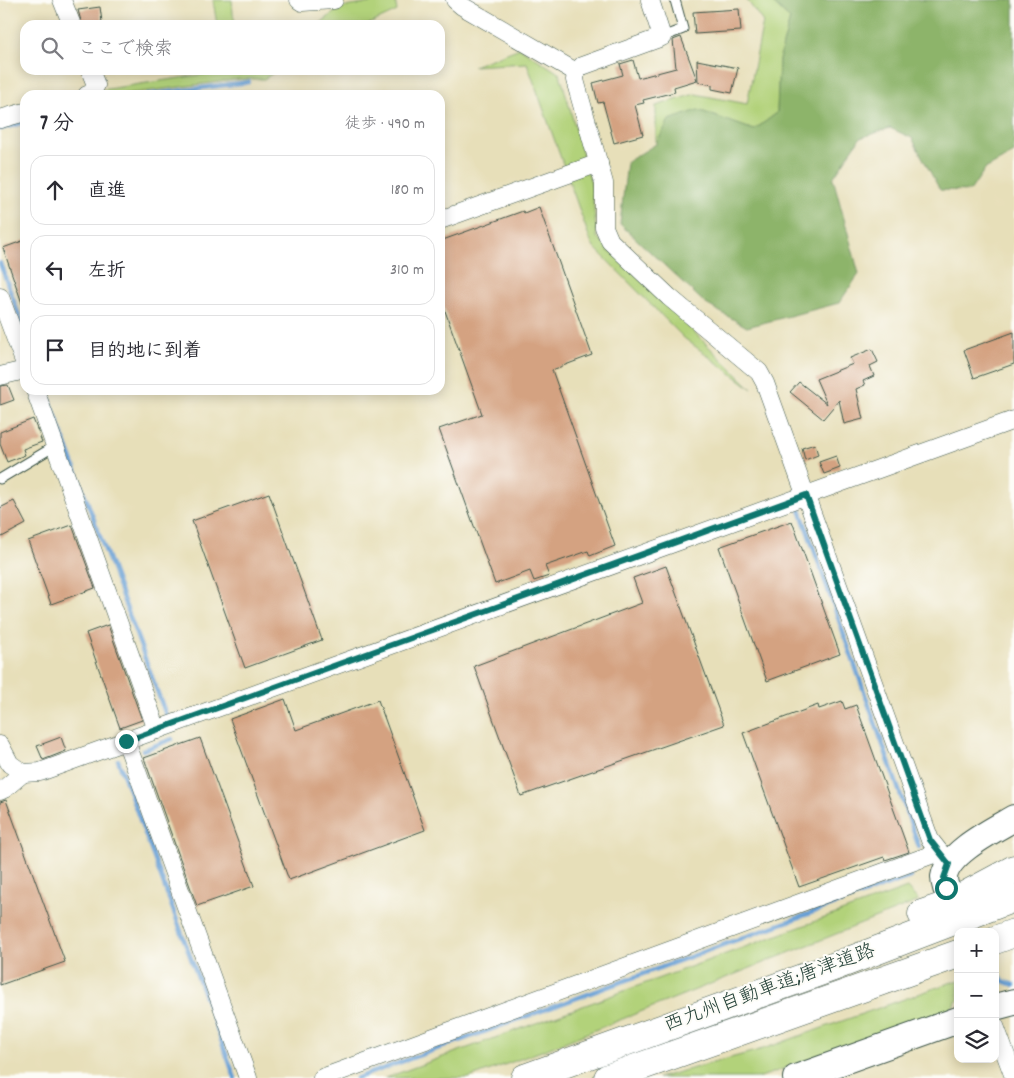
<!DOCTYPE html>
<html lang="ja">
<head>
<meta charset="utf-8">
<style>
	:root { --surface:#fff; --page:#f7f7f7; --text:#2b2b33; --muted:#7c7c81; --line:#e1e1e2 }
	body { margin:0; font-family:Dekko,"Klee One",sans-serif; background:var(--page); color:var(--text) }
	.controls { position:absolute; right:15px; bottom:15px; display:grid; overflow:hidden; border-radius:10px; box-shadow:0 2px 12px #0003 }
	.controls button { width:45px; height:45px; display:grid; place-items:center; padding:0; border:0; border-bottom:1px solid var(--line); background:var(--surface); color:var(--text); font:25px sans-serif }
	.stop { position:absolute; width:15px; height:15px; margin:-11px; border:4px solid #0f766e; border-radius:50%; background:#fff }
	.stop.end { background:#0f766e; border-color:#fff; box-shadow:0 1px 5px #0008 }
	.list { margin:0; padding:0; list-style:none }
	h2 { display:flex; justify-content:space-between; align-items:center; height:65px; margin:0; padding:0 20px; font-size:21px }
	h2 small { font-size:16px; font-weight:400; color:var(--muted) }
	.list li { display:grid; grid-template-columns:32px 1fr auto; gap:15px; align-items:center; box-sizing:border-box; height:70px; margin:0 10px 10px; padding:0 10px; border:1px solid var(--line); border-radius:15px }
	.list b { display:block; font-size:19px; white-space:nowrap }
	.list em { font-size:16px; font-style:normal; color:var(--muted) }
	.icon { flex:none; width:28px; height:28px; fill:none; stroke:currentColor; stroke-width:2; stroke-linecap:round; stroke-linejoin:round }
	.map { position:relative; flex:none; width:1014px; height:1078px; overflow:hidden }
	.search { position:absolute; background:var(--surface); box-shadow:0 2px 12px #0003; left:20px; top:20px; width:425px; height:55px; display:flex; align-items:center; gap:12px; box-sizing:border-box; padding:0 18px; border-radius:15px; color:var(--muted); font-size:19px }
	.panel { position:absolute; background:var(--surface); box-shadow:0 2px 12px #0003; left:20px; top:90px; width:425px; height:305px; border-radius:15px }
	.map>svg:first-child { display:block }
	.green { fill:#b2d27a; stroke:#688857 }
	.forest { fill:#8db46a; stroke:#56784f }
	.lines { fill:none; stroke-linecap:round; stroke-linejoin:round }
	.stream { stroke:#659ed4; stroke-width:4.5 }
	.building { fill:#d4a281 }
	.lane-casing { stroke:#3d5548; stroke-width:11 }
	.street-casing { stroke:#3d5548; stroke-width:19 }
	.secondary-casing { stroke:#3d5548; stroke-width:28 }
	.highway-casing { stroke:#3d5548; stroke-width:29 }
	.lane { stroke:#fff; stroke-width:9 }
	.street { stroke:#fff; stroke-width:18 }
	.secondary { stroke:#fff; stroke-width:26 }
	.highway { stroke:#fff; stroke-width:28 }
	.route { stroke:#0f766e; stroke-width:6 }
	.labels { text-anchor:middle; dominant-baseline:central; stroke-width:4; stroke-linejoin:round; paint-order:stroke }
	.street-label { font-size:20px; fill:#1f3d34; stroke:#fdfcf7 }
</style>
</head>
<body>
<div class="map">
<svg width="1014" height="1078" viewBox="0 0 1014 1078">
	<rect width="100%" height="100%" fill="#fdfcf7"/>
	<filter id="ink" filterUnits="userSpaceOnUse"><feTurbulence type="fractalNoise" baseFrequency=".02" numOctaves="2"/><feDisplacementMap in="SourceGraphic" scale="10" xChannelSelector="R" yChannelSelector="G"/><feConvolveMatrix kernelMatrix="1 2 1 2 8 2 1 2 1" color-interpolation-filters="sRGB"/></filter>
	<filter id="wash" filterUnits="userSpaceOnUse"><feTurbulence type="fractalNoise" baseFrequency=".0096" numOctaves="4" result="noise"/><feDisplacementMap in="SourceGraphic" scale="20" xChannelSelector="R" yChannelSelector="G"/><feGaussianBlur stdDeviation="1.12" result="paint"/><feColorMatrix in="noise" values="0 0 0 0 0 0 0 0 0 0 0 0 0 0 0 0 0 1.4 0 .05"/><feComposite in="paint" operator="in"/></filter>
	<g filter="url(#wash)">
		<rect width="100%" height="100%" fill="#e7dfb9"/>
		<g class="green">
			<polygon points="213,0 232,0 233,14 236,25 217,25"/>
			<polygon points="387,0 395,0 397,11 367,25 318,25 340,8"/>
			<polygon points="747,0 770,0 790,19 779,60 777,113 754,130 698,110 656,144 656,106 695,94 747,104 763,22"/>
			<polygon points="520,48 560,74 591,183 597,237 752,389 684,338 592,245 527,63 473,66"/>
			<polygon points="232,70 278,70 264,79 240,79 120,95 103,95 101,90"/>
			<polygon points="907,888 919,901 547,1049 469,1078 385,1078"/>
			<polygon points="958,980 958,1000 951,1009 758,1078 658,1078 763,1049"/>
		</g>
		<polygon class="forest" points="770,0 1014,0 1014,153 985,169 970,191 940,190 912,138 890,128 860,138 833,178 859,274 839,303 747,327 706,304 620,224 627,162 656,144 669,120 698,110 754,130 777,113 779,60 790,19"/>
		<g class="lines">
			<g class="stream">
				<polyline points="147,95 249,82"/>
				<polyline points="0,129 25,122"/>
				<polyline points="0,263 25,332"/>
				<polyline points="46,390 166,715"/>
				<polyline points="800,510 919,847"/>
				<polyline points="143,750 172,739"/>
				<polyline points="118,760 235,1078"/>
				<polyline points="995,970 1003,981 1014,985"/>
				<polyline points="357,1078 910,877"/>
			</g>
		</g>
		<g id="blocks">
			<g class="building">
				<polygon points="100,7 102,22 82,25 78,10"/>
				<polygon points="739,9 741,31 695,34 693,12"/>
				<polygon points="681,37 697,80 674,87 675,92 643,100 644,103 635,105 643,135 614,143 603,102 598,103 593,83 623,75 620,64 633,60 638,78 676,68 673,40"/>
				<polygon points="697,60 738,68 732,93 712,89 712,85 698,82"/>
				<polygon points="539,207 592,355 552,370 615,546 590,556 588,551 545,566 549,576 534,581 530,571 495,584 439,429 482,414 440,297 440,241 523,211 524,213"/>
				<polygon points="25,240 25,306 23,306 3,248"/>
				<polygon points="1014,332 1014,364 974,378 964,350"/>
				<polygon points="872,349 878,362 870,366 874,376 863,381 865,385 856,389 863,419 844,424 839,400 823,419 790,392 799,382 827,404 816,379 853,364 850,358"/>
				<polygon points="8,385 14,400 0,405 0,386"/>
				<polygon points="33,419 42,442 23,449 25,455 7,462 0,444 0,432"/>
				<polygon points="815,444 818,455 805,460 802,448"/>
				<polygon points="836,456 840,468 824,474 819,462"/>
				<polygon points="269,493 322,640 245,668 192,521"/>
				<polygon points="14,501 26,524 0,538 0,508"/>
				<polygon points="792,521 840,654 767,681 719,547"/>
				<polygon points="72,525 95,588 51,604 28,541"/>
				<polygon points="666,566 724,725 521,796 474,666 642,603 633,578"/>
				<polygon points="108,625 142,720 120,728 86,633"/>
				<polygon points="285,699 296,730 378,700 425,830 289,880 230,719"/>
				<polygon points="842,701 845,709 856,705 909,852 885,860 884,857 799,887 743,733 818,705 819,709"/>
				<polygon points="61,737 66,751 43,760 37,746"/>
				<polygon points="200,738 254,886 197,906 144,758"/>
				<polygon points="6,800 65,962 0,985 0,802"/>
			</g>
		</g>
	</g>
	<g filter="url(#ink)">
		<use href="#blocks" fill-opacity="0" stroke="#3d5548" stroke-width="1"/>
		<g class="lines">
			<defs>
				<g id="lane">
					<polyline points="662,37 683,29 675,0"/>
					<polyline points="0,479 55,446"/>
				</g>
				<g id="street">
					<polyline points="62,0 72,25"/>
					<polyline points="299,0 302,2 334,0"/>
					<polyline points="455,0 462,6 576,72"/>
					<polyline points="650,0 662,37 582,66 576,72 575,80 604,183 604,227 610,241 669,297 759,372 765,383 930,840 949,864"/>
					<polyline points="87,95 91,94 96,85 90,70"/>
					<polyline points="0,119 25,112"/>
					<polyline points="440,220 599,163"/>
					<polyline points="0,297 25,364"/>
					<polyline points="0,376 25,370"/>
					<polyline points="35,390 157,730"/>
					<polyline points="126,741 248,1078"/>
					<polyline points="0,745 10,764 23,773 40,772 1014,420"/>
					<polyline points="0,791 4,789 23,773"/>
					<polyline points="995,1026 1014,1077"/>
					<polyline points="322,1078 939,852"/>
				</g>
				<g id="secondary">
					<path d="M946 888C945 885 944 880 944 877 948 852 994 830 1014 818"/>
					<polyline points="995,1007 1014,1002"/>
					<polyline points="796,1078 958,1020"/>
				</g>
				<g id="highway">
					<polyline points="922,914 945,906 1014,869"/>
					<polyline points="995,940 1014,933"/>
					<polyline points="525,1078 833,967 1014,898"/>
					<polyline points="608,1078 958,954"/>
				</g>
			</defs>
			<use href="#lane" class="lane-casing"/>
			<use href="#street" class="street-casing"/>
			<use href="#secondary" class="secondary-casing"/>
			<use href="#highway" class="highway-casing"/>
			<use href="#lane" class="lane"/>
			<use href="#street" class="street"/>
			<use href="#secondary" class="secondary"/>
			<use href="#highway" class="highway"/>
		</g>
	</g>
	<g class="lines" filter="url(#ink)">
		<polyline class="route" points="126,741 806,495 930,840 949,864 944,878 946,888"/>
	</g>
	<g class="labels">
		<g class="street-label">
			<text transform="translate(770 989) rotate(-20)">西九州自動車道;唐津道路</text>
		</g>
	</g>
</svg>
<div class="controls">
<button>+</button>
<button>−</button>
<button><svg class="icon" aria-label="layers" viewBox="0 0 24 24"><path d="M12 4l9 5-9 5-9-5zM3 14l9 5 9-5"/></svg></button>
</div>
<div class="stop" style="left:946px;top:888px"></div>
<div class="stop end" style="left:126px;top:741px"></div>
<div class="search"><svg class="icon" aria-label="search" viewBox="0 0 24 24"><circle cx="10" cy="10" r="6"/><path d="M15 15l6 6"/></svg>ここで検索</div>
<section class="panel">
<h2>7 分<small>徒歩 · 490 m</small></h2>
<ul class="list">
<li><svg class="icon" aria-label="ahead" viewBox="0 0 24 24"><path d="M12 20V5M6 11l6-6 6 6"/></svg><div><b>直進</b></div><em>180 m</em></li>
<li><svg class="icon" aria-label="left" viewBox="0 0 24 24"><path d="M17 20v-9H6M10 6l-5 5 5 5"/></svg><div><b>左折</b></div><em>310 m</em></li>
<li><svg class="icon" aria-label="arrive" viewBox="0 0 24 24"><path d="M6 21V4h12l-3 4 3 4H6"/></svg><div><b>目的地に到着</b></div></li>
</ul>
</section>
</div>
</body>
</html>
